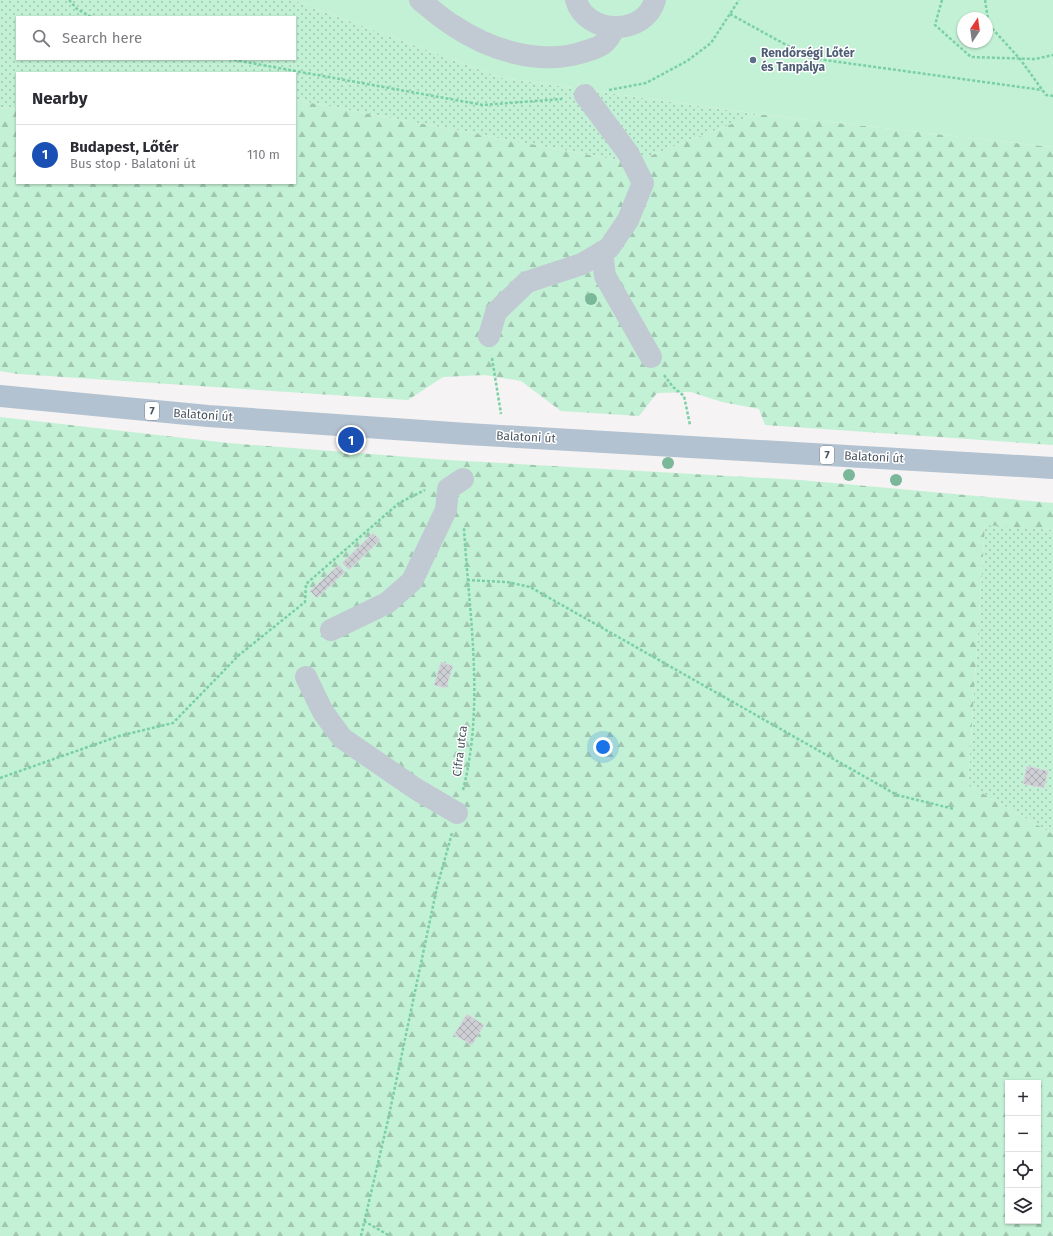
<!DOCTYPE html>
<html lang="en">
<head>
<meta charset="utf-8">
<style>
	:root { --surface:#fff; --page:#f7f7f7; --text:#2b2b33; --muted:#7c7c81; --line:#e1e1e2; --accent:#1a73e8 }
	body { margin:0; font-family:"Fira Sans",sans-serif; background:var(--page); color:var(--text) }
	.controls { position:absolute; right:12px; bottom:12px; display:grid; overflow:hidden; border-radius:0px; box-shadow:0 1px 3px #0004 }
	.controls button { width:36px; height:36px; display:grid; place-items:center; padding:0; border:0; border-bottom:1px solid var(--line); background:var(--surface); color:var(--text); font:20px sans-serif }
	.compass { position:absolute; left:957px; top:12px; width:36px; height:36px; border-radius:50%; background:var(--surface); box-shadow:0 1px 3px #0004; rotate:13deg }
	.you { position:absolute; left:603px; top:747px; width:14px; height:14px; margin:-10px; border:3px solid #fff; border-radius:50%; background:#1a73e8; box-shadow:0 0 0 6px #1a73e833 }
	.badge { display:grid; place-items:center; width:26px; height:26px; border-radius:50%; background:var(--accent); color:#fff; font-size:13px; font-weight:700 }
	.pin { position:absolute; translate:-50% -50%; border:2px solid #fff; box-shadow:0 1px 4px #0006 }
	.list { margin:0; padding:0; list-style:none }
	h2 { display:flex; justify-content:space-between; align-items:center; height:52px; margin:0; padding:0 16px; font-size:17px }
	h2 small { font-size:13px; font-weight:400; color:var(--muted) }
	.list li { display:grid; grid-template-columns:26px 1fr auto; gap:12px; align-items:center; box-sizing:border-box; height:60px; padding:0 16px; border-top:1px solid var(--line) }
	.list b { display:block; font-size:15px; white-space:nowrap }
	.list p { margin:0; font-size:13px; white-space:nowrap; color:var(--muted) }
	.list em { font-size:13px; font-style:normal; color:var(--muted) }
	.icon { flex:none; width:22px; height:22px; fill:none; stroke:currentColor; stroke-width:2; stroke-linecap:round; stroke-linejoin:round }
	.map { position:relative; flex:none; width:1053px; height:1236px; overflow:hidden }
	.search { position:absolute; background:var(--surface); box-shadow:0 1px 3px #0004; left:16px; top:16px; width:280px; height:44px; display:flex; align-items:center; gap:10px; box-sizing:border-box; padding:0 14px; border-radius:0px; color:var(--muted); font-size:15px }
	.panel { position:absolute; background:var(--surface); box-shadow:0 1px 3px #0004; left:16px; top:72px; width:280px; height:112px; border-radius:0px }
	.map>svg:first-child { display:block }
	.grass { fill:url(#grass-dots); fill-rule:evenodd }
	.forest { fill:url(#forest-firs); fill-rule:evenodd }
	.pitch { fill:#c3f1d5; fill-rule:evenodd }
	.building { fill:url(#building-cross-hatch); stroke:#d7d9de }
	.lines { fill:none; stroke-linecap:round; stroke-linejoin:round }
	.path { stroke:#7ad0a6; stroke-width:2.5; stroke-dasharray:3 2; stroke-linecap:butt }
	.minor { stroke:#c1cad2; stroke-width:22 }
	.major { stroke:#b3c2d1; stroke-width:22 }
	.tree { fill:#7bb799 }
	.service-dot { fill:#5c6f8a; stroke:#fff; stroke-width:1.5 }
	.labels { text-anchor:middle; dominant-baseline:central; stroke-width:3; stroke-linejoin:round; paint-order:stroke }
	.shield { fill:#fff; stroke:#808990; stroke-width:1 }
	.shield-label { font-size:11px; font-weight:bold; fill:#4a5661 }
	.service-label { font-size:12px; font-weight:bold; fill:#4e5e75; stroke:#fff; text-anchor:start }
	.street-label { font-size:12px; fill:#4a5661; stroke:#fff }
</style>
</head>
<body>
<div class="map">
<svg width="1053" height="1236" viewBox="0 0 1053 1236">
	<defs>
		<pattern id="grass-dots" width="8" height="8" patternUnits="userSpaceOnUse"><rect width="8" height="8" fill="#c3f1d5"/><path d="M2 2h.1M6 6h.1" fill="none" stroke="#a0c6b0" stroke-width="1.8" stroke-linecap="round"/></pattern>
		<pattern id="forest-firs" width="22" height="20" patternUnits="userSpaceOnUse"><rect width="22" height="20" fill="#c3f1d5"/><path d="M5 1l3.5 6h-7zM16 11l3.5 6h-7z" fill="#a0c6b0"/></pattern>
		<pattern id="building-cross-hatch" width="8" height="8" patternUnits="userSpaceOnUse"><rect width="8" height="8" fill="#cdcfd5"/><path d="M0 0l8 8M0 8l8-8" fill="none" stroke="#a8abb0"/></pattern>
	</defs>
	<rect width="100%" height="100%" fill="#f5f3f3"/>
	<g class="grass">
		<path d="M0 0H293L502 78 757 114 632 163 295 100V73H17V109L0 107ZM17 17H295V59H17Z"/>
		<polygon points="985,524 1053,530 1053,834 968,785"/>
	</g>
	<g class="forest">
		<polygon points="295,100 632,163 757,114 1053,147 1053,445 765,425 759,409 722,402 691,392 657,393 639,416 561,411 521,381 485,375 443,377 408,400 18,374 0,371 0,107 17,109 17,183 295,183"/>
		<path d="M0 417 228 443 448 460 800 480 1053 503V530L985 525 968 785 1053 834V1236H0ZM1008 1083H1038V1221H1008Z"/>
	</g>
	<path class="pitch" d="M293 0H1053V147L757 114 502 78ZM963 18H987V42H963Z"/>
	<g class="building">
		<polygon points="373,533 380,540 349,570 342,563"/>
		<polygon points="339,565 345,572 317,598 310,591"/>
		<polygon points="441,662 453,666 446,688 434,685"/>
		<polygon points="1027,766 1048,771 1044,788 1023,784"/>
		<polygon points="467,1014 484,1025 472,1045 454,1035"/>
	</g>
	<g class="lines">
		<g class="path">
			<polyline points="69,0 77,9 91,17"/>
			<polyline points="942,0 935,25 971,57 1035,59 1053,55"/>
			<polyline points="985,0 989,25 1020,59 1046,95 1053,96"/>
			<polyline points="730,14 810,58 1042,90"/>
			<polyline points="229,59 483,105 562,99"/>
			<polyline points="609,90 646,83 687,61 711,43 739,0"/>
			<polyline points="492,358 501,414"/>
			<polyline points="664,375 673,387 684,396 690,425"/>
			<polyline points="467,580 507,582 530,587 897,795 954,809"/>
			<polyline points="0,778 119,736 173,723 239,655 305,602 306,584 399,503 425,490"/>
			<path d="M463 790C485 704 469 615 464 528"/>
			<polyline points="364,1221 390,1236"/>
			<polyline points="361,1236 388,1120 437,887 452,833"/>
		</g>
		<g class="minor">
			<path d="M420 0C431 9 442 19 454 26 490 50 538 65 580 53 600 47 605 47 615 27"/>
			<path d="M576 0C586 35 645 37 655 0"/>
			<polyline points="602,252 605,276 651,357"/>
			<polyline points="489,336 496,312 527,282 582,264 609,248 628,220 643,183 628,153 585,95"/>
			<polyline points="331,630 387,603 412,581 446,510 448,489 463,479"/>
			<polyline points="306,677 323,712 342,738 416,789 457,813"/>
		</g>
		<polyline class="major" points="0,396 208,416 467,434 1053,468"/>
	</g>
	<g class="tree">
		<circle cx="591" cy="299" r="6"/>
		<circle cx="668" cy="463" r="6"/>
		<circle cx="849" cy="475" r="6"/>
		<circle cx="896" cy="480" r="6"/>
	</g>
	<circle class="service-dot" cx="753" cy="60" r="4"/>
	<g class="labels">
		<g class="shield">
			<rect x="145" y="402" width="14" height="18" rx="3"/>
			<rect x="820" y="446" width="14" height="18" rx="3"/>
		</g>
		<g class="shield-label">
			<text x="152" y="411">7</text>
			<text x="827" y="455">7</text>
		</g>
		<g class="service-label">
			<text x="761" y="53">Rendőrségi Lőtér<tspan x="761" dy="14">és Tanpálya</tspan></text>
		</g>
		<g class="street-label">
			<text transform="translate(203 415) rotate(4)">Balatoni út</text>
			<text transform="translate(526 437) rotate(3)">Balatoni út</text>
			<text transform="translate(874 457) rotate(3)">Balatoni út</text>
			<text transform="translate(460 751) rotate(-83)">Cifra utca</text>
		</g>
	</g>
</svg>
<div class="controls">
<button>+</button>
<button>−</button>
<button><svg class="icon" aria-label="locate" viewBox="0 0 24 24"><circle cx="12" cy="12" r="6"/><path d="M12 2v4M12 18v4M2 12h4M18 12h4"/></svg></button>
<button><svg class="icon" aria-label="layers" viewBox="0 0 24 24"><path d="M12 4l9 5-9 5-9-5zM3 14l9 5 9-5"/></svg></button>
</div>
<svg class="compass" viewBox="-18 -18 36 36"><path d="M0-13l5 13h-10z" fill="#e53935"/><path d="M0 13l5-13h-10z" fill="#7c7c81"/></svg>
<div class="you"></div>
<div class="pin badge" style="left:351px;top:440px;background:#1a4fb4">1</div>
<div class="search"><svg class="icon" aria-label="search" viewBox="0 0 24 24"><circle cx="10" cy="10" r="6"/><path d="M15 15l6 6"/></svg>Search here</div>
<section class="panel">
<h2>Nearby<small></small></h2>
<ul class="list">
<li><span class="badge" style="background:#1a4fb4">1</span><div><b>Budapest, Lőtér</b><p>Bus stop · Balatoni út</p></div><em>110 m</em></li>
</ul>
</section>
</div>
</body>
</html>
